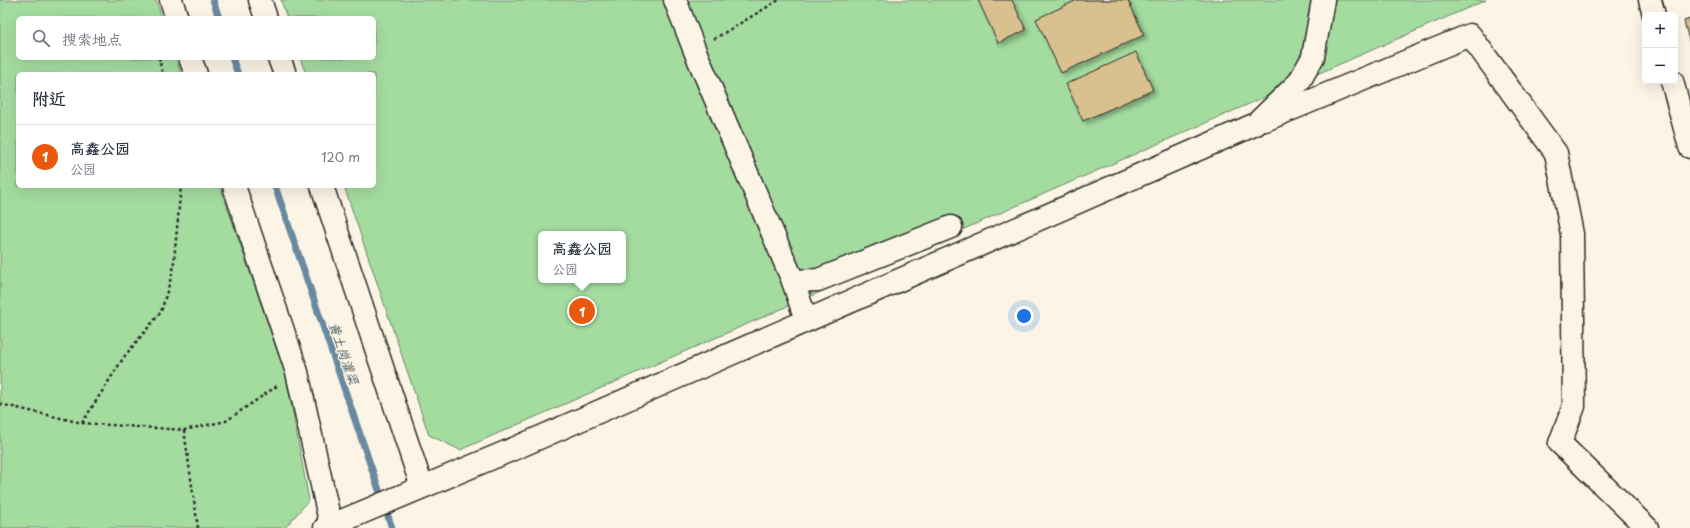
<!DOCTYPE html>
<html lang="zh">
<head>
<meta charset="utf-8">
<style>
	:root { --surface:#fff; --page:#f6f6f7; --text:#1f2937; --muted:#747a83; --line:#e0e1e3; --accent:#ea580c }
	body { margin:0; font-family:"Playpen Sans","LXGW WenKai TC",sans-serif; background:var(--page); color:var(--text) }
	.controls { position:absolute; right:12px; top:12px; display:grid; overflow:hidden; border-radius:6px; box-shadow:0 4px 16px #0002 }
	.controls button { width:36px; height:36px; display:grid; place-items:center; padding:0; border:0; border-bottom:1px solid var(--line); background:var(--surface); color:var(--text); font:20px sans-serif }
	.you { position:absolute; left:1024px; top:316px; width:14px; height:14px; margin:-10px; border:3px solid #fff; border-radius:50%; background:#1a73e8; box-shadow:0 0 0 6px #1a73e833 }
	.badge { display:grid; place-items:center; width:26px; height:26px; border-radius:50%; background:var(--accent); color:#fff; font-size:13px; font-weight:700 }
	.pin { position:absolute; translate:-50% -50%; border:2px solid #fff; box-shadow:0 1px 4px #0006 }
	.popup { position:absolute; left:538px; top:231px; width:88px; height:52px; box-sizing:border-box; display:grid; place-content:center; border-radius:6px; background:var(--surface); filter:drop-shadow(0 1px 3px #0005); font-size:13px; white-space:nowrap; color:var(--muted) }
	.popup b { font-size:15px; color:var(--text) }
	.popup::after { content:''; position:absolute; left:50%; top:100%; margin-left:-8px; border:8px solid transparent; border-top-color:var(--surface) }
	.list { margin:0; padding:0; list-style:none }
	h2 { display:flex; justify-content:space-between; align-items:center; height:52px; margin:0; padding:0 16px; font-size:17px }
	h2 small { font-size:13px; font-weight:400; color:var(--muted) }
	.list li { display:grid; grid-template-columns:26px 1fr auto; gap:12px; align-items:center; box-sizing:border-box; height:64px; padding:0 16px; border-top:1px solid var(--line) }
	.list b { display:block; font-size:15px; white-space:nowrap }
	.list p { margin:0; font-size:13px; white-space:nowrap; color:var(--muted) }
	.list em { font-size:13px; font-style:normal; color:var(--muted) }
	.icon { flex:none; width:22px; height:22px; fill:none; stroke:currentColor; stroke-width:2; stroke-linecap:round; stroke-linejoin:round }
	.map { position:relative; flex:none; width:1690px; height:528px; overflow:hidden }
	.search { position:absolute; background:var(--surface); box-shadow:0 4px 16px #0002; left:16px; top:16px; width:360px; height:44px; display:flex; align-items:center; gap:10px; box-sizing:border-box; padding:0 14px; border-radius:6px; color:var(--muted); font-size:15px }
	.panel { position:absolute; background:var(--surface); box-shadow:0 4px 16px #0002; left:16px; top:72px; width:360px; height:116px; border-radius:6px }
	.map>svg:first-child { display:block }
	.green { fill:#a4dca0; stroke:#688466; fill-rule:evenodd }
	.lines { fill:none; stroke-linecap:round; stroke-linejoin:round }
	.stream { stroke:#688aa1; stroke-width:7 }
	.building { fill:#d8c08f; stroke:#2b2b2b; filter:url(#shadow) }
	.minor-casing { stroke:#2b2b2b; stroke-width:25 }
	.path { stroke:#2b2b2b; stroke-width:2.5; stroke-dasharray:3 3; stroke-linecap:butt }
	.minor { stroke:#fcf5e5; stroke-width:22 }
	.labels { text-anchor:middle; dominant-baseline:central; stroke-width:3; stroke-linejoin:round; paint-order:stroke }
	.water-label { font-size:13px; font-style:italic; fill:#495b66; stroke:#fcf5e5 }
</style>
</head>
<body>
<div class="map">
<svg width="1690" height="528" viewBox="0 0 1690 528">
	<defs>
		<filter id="shadow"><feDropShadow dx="3.5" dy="3.5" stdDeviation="2" flood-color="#0004"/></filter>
	</defs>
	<rect width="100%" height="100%" fill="#fcf5e5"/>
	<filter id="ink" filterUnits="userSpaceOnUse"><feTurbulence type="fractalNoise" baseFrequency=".025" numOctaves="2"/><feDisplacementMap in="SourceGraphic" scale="8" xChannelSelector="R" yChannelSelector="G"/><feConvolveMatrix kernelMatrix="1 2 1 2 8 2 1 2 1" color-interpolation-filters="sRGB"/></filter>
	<g filter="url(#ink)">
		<g class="green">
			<polygon points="0,0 156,0 162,18 18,18 18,58 176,58 181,74 18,74 18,186 220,186 286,376 309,500 285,528 0,528"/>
			<path d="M281 0H1486L460 450 429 435 344 186H374V74H306L300 58H374V18H287ZM541 234H623V280H541Z"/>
		</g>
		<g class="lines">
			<g class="stream">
				<polyline points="213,0 219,18"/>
				<polyline points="232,58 238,74"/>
				<polyline points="275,186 392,528"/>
			</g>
		</g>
		<g class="building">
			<polygon points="978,0 1012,0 1026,30 998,43"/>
			<polygon points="1077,0 1128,0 1144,35 1061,73 1036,19"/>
			<polygon points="1690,19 1690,44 1684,21"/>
			<polygon points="1136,52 1153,90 1083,121 1066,84"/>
		</g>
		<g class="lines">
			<defs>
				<g id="minor">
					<polyline points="171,0 177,18"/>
					<polyline points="260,0 266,18"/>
					<polyline points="675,0 695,51 793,281 806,320"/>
					<polyline points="1650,0 1654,15"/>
					<polyline points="190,58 196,74"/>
					<polyline points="279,58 285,74"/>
					<polyline points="1672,81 1690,147"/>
					<polyline points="1265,120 1470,35 1556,153 1572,234 1574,406 1560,443 1647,528"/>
					<polyline points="234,186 297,372 331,526"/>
					<polyline points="322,186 422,487"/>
					<polyline points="793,281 818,280 951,227"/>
					<polyline points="325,528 518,447 1256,124 1299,82 1313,57 1323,0"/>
				</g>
			</defs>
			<use href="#minor" class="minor-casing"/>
			<g class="path">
				<polyline points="714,39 779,0"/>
				<polyline points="161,58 159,60 163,74"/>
				<polyline points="0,404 82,423 184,430 226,421 277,386"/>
				<polyline points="82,423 124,357 161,312 173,271 181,186"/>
				<polyline points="184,430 198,528"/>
			</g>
			<use href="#minor" class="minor"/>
		</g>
	</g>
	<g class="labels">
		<g class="water-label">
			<text transform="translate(345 353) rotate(71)">黄土岗灌渠</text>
		</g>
	</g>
</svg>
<div class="controls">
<button>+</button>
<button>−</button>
</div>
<div class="you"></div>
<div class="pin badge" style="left:582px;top:311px">1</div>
<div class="popup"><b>高鑫公园</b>公园</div>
<div class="search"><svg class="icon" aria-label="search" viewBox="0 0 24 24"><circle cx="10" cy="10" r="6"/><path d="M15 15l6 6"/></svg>搜索地点</div>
<section class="panel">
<h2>附近<small></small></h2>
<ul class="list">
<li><span class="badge">1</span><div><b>高鑫公园</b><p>公园</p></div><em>120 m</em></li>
</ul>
</section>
</div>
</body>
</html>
